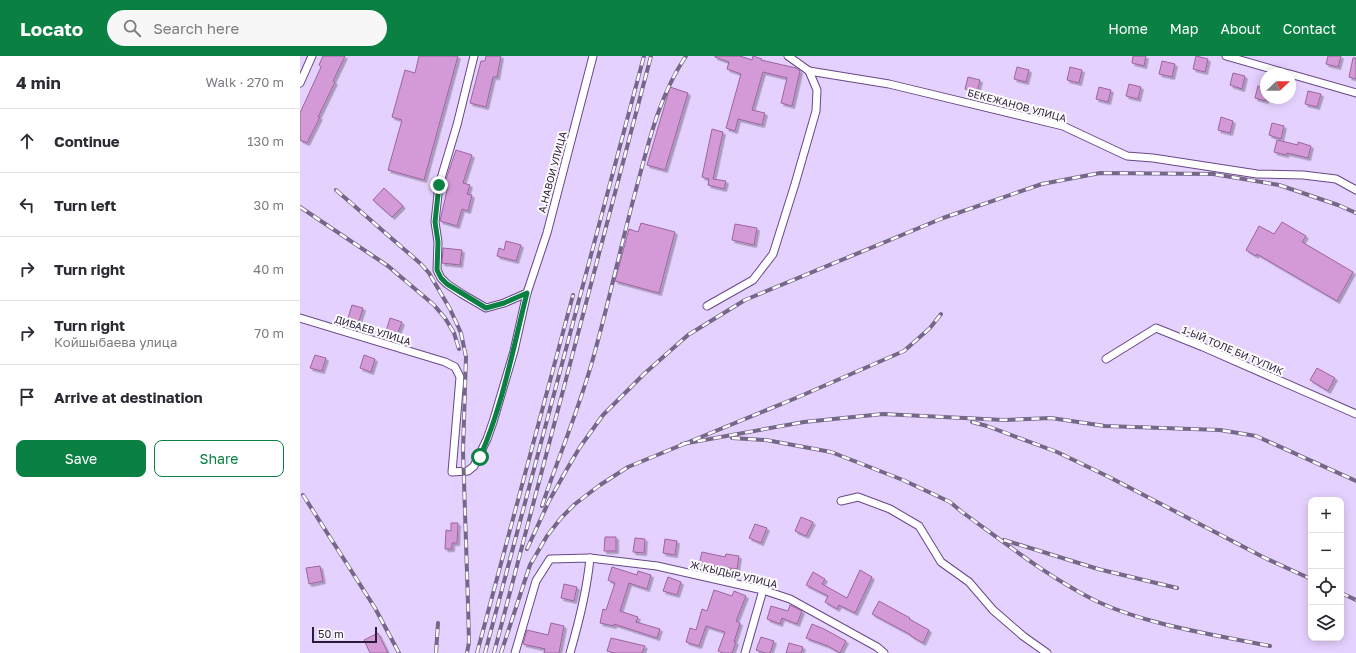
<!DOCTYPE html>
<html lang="en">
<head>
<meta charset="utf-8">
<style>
	:root { --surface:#fff; --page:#f7f7f7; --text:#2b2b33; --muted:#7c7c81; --line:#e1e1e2; --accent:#0b8043 }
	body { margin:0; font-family:"Golos Text",sans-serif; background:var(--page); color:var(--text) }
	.controls { position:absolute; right:12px; bottom:12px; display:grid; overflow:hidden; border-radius:8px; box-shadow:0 2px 10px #0003 }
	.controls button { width:36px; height:36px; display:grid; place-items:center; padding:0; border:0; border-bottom:1px solid var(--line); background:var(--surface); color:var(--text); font:20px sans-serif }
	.compass { position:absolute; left:960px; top:12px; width:36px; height:36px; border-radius:50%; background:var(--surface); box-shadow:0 2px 10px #0003; rotate:68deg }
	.scale { position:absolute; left:12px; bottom:10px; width:65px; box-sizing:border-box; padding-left:4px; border:2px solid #2a1d39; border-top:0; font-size:11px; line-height:14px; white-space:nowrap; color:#2a1d39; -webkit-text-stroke:3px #fcfcfc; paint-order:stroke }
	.stop { position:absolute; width:12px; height:12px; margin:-9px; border:3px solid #0b8043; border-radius:50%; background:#fff }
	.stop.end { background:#0b8043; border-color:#fff; box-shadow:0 1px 4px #0008 }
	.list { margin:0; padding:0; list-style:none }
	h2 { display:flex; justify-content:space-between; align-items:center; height:52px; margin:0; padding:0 16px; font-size:17px }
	h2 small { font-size:13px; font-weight:400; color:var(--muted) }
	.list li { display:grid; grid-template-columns:26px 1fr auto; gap:12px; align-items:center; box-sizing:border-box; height:64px; padding:0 16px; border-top:1px solid var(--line) }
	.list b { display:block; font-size:15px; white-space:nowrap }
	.list p { margin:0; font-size:13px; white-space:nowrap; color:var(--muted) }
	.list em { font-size:13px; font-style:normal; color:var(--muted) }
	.actions { display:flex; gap:8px; padding:12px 16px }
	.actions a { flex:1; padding:9px 0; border:1px solid var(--accent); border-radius:8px; text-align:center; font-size:14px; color:var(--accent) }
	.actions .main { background:var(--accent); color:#fff }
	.icon { flex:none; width:22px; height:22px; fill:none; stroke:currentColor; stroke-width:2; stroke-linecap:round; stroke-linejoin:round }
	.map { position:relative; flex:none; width:1056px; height:597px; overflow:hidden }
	header { display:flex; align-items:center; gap:24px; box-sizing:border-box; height:56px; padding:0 20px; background:var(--accent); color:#fff }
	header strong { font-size:19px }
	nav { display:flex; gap:22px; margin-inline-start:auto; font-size:14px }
	.search { width:280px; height:36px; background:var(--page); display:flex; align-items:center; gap:10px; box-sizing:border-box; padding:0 14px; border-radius:22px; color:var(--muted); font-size:15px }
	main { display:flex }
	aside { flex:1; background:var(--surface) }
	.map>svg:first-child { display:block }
	.building { fill:#d49ad7; stroke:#9b649f; filter:url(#shadow) }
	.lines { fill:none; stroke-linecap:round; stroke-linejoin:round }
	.street-casing { stroke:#674889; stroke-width:9 }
	.street { stroke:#fff; stroke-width:7 }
	.rail-casing { stroke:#766789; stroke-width:4 }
	.rail { stroke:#fcfcfc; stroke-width:2.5; stroke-dasharray:8; stroke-linecap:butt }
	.route { stroke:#0b8043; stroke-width:5 }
	.labels { text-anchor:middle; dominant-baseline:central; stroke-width:4; stroke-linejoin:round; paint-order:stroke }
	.street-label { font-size:10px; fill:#2a1d39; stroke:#fcfcfc }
</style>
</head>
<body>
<header>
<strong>Locato</strong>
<div class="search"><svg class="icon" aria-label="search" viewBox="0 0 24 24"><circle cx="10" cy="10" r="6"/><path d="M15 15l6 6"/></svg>Search here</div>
<nav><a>Home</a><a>Map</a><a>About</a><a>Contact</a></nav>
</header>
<main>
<aside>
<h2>4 min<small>Walk · 270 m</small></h2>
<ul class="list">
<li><svg class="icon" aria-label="ahead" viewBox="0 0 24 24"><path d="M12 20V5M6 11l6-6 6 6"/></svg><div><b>Continue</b></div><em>130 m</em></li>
<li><svg class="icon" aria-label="left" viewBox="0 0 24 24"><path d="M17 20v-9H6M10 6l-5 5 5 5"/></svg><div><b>Turn left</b></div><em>30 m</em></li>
<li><svg class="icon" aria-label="right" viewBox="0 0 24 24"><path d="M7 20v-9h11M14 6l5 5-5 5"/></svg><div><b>Turn right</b></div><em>40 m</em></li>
<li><svg class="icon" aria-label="right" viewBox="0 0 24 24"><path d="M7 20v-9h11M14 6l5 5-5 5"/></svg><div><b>Turn right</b><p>Койшыбаева улица</p></div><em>70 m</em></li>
<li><svg class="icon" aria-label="arrive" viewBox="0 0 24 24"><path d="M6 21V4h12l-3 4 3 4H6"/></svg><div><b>Arrive at destination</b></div></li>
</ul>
<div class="actions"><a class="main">Save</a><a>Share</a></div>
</aside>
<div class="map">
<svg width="1056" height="597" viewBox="0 0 1056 597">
	<defs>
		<filter id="shadow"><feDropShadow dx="2.5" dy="2.5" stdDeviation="0" flood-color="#0004"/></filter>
	</defs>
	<rect width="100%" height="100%" fill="#e5d1fe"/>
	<g class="building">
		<polygon points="23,0 45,0 33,25 35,26 18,61 20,61 7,87 0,84 0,57 21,11 19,9"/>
		<polygon points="119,0 158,0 124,124 88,114 102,64 92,61 105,14 115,17"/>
		<polygon points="186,0 201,0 197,21 193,21 186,51 170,47 181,5 185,5"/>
		<polygon points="415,0 440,0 452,4 453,0 462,3 461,4 496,12 500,15 492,50 481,47 487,22 463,16 452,54 465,57 462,69 438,63 435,75 426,72 441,18 427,13 429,6 415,1"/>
		<polygon points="833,0 846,0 844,10 832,7"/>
		<polygon points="896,0 908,3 905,16 893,13"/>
		<polygon points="1028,0 1041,0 1038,11 1026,8"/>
		<polygon points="1053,2 1056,2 1056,23 1049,21"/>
		<polygon points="862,5 875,8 872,21 859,18"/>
		<polygon points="717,11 729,14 726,26 714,23"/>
		<polygon points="770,11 782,14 779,27 767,24"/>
		<polygon points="933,17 945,20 942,33 930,29"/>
		<polygon points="668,21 680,24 677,36 665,33"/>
		<polygon points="829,28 841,31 838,43 826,40"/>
		<polygon points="958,30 966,32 966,45 955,42"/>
		<polygon points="370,31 388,37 365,114 347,109"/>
		<polygon points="799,31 811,34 808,46 796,43"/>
		<polygon points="1008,35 1021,38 1017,51 1005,48"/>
		<polygon points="921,61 933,65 930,77 918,74"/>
		<polygon points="972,67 984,70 981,83 969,79"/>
		<polygon points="412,73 423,76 413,123 426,125 424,133 408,129 409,123 402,121"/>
		<polygon points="977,84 998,89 998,86 1011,90 1008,102 987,97 986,99 974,96"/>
		<polygon points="156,94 172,99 163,127 170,129 167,138 172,139 168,155 162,153 157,170 140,165 148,130 144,129"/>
		<polygon points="84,132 103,150 92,161 73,144"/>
		<polygon points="982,166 1006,180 1002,186 1053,216 1037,245 957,198 956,200 946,194 959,170 974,178"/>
		<polygon points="341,167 375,176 359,237 315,225 329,173 338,176"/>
		<polygon points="435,168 457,172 454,189 432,184"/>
		<polygon points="206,185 221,189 216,205 197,200 199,192 204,194"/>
		<polygon points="143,192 162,194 160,209 142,207"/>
		<polygon points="52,249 63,252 59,265 48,262"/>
		<polygon points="90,262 102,266 97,279 86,275"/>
		<polygon points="15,299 26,302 22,315 10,312"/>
		<polygon points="64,299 75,303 71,316 60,312"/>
		<polygon points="1017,312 1035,322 1028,335 1010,324"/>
		<polygon points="501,461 513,466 506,480 495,475"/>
		<polygon points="151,467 158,467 157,487 152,487 152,493 145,493 146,474 151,475"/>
		<polygon points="455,468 467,472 461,487 449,482"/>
		<polygon points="305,481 316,481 316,495 304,495"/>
		<polygon points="335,482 345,483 344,497 333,496"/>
		<polygon points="365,483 377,485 375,499 363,497"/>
		<polygon points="402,496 425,501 426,498 439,500 437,513 399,508"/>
		<polygon points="20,510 23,525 9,528 6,512"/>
		<polygon points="312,511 337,519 338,515 351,519 347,533 329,527 320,555 338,561 336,566 360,573 357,582 314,568 314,570 300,567 303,553 306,554 315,527 308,524"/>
		<polygon points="560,514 572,521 555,557 539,549 537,553 525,546 528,540 506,529 513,516 525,523 522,528 547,542"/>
		<polygon points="368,521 381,526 377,539 363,535"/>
		<polygon points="264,528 277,531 274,545 261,542"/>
		<polygon points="414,534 432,540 434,535 446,540 436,565 440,567 434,586 436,586 432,597 423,597 418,595 425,576 406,570 399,590 386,586 390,572 396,574 402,553 407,555"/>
		<polygon points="579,545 610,562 609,563 629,574 623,587 611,580 611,579 572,558"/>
		<polygon points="490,549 502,555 497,568 482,562 480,568 467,563 471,550 488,555"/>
		<polygon points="251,567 264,570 259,597 244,597 245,593 223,588 227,574 248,579"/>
		<polygon points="512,568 524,573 546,585 540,597 528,590 506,582"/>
		<polygon points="78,577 88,597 70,597 64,584"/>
		<polygon points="461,581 474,585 470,597 465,597 456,594"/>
		<polygon points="311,582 345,590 342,597 314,597 307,595"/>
		<polygon points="489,587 503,591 501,597 486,597"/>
	</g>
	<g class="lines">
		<defs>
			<g id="street">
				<polyline points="174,0 157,69 139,129 135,166 138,186 137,214 141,222 147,228 162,238 186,252 204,247 227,237"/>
				<polyline points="926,0 989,18"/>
				<polyline points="509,15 589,28 763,70 827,100 853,102 957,118 1003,119 1036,123 1056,134"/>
				<polyline points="990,18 1056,37"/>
				<polyline points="0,27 12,0"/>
				<polyline points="407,250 453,224 473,198 495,128 516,55 517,34 509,15 488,0"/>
				<polyline points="0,262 145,306 155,311 160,321 152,416 168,415 174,410 187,383 193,366 214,295 227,237 247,177 293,0"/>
				<polyline points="806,303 856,272 903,291 1056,358"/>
				<polyline points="541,445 558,441 590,453 619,470 641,506 669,526 693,554 723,580 747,597"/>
				<polyline points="215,597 236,525 250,503 290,502 357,510 463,534 490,543 577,591 584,597"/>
				<path d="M270 597C279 566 287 534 290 502"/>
				<polyline points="445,597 463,534"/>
			</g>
		</defs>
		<use href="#street" class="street-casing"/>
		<use href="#street" class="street"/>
		<defs>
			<g id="rail">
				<polyline points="36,134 121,208 129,217 150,253 161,277 166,301 163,395 168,547 169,586 167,597"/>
				<polyline points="0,151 88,210 134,249 145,262 154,277 159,293"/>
				<polyline points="672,366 687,370 757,396 809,421 965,502 1011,523"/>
				<path d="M432 382 466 384 531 396 603 424 650 446 662 456C705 487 748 521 796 545 847 569 915 579 970 590"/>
				<polyline points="382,388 504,366 583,358 704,364 751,362 805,370 920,374 956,380 1056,425"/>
				<polyline points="3,439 75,552 99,597"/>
				<path d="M242 450C259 399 280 351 294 299 310 242 322 184 338 126 350 81 360 39 386 0"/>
				<polyline points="704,484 798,513 877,532"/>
				<polyline points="227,493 249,445 267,413 280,391 303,359 344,318 388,279 445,244 643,162 742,128 800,117 913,118 979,129 1038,149 1056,157"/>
				<polyline points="1041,537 1056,544"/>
				<polyline points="136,597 138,567"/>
				<polyline points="177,597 273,239"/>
				<polyline points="185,597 344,0"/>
				<polyline points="194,597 351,0"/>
				<polyline points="201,597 230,509 247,480 261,462 275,448 300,429 328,411 496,342 604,295 630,272 641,258"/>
			</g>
		</defs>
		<use href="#rail" class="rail-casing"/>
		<use href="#rail" class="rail"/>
	</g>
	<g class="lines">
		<path class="route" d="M139 129 135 166 138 186 137 214 141 222 147 228 186 252 204 247 227 237C213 292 203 349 180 401"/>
	</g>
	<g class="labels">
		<g class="street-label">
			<text transform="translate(717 49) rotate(15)">БЕКЕЖАНОВ УЛИЦА</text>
			<text transform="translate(252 116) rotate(-75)">А.НАВОИ УЛИЦА</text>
			<text transform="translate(73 274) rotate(17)">ДИБАЕВ УЛИЦА</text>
			<text transform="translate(933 294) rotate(23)">1-ЫЙ ТОЛЕ БИ ТУПИК</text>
			<text transform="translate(434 518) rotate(13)">Ж.КЫДЫР УЛИЦА</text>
		</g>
	</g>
</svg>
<div class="controls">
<button>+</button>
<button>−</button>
<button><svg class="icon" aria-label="locate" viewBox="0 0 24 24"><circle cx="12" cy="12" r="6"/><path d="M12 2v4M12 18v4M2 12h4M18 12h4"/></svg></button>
<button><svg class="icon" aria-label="layers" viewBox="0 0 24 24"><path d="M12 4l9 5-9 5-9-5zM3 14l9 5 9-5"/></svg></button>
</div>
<svg class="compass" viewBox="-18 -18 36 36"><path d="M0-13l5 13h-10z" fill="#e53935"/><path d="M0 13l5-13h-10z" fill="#7c7c81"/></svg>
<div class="scale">50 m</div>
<div class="stop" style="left:180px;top:401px"></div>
<div class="stop end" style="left:139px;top:129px"></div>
</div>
</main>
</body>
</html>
